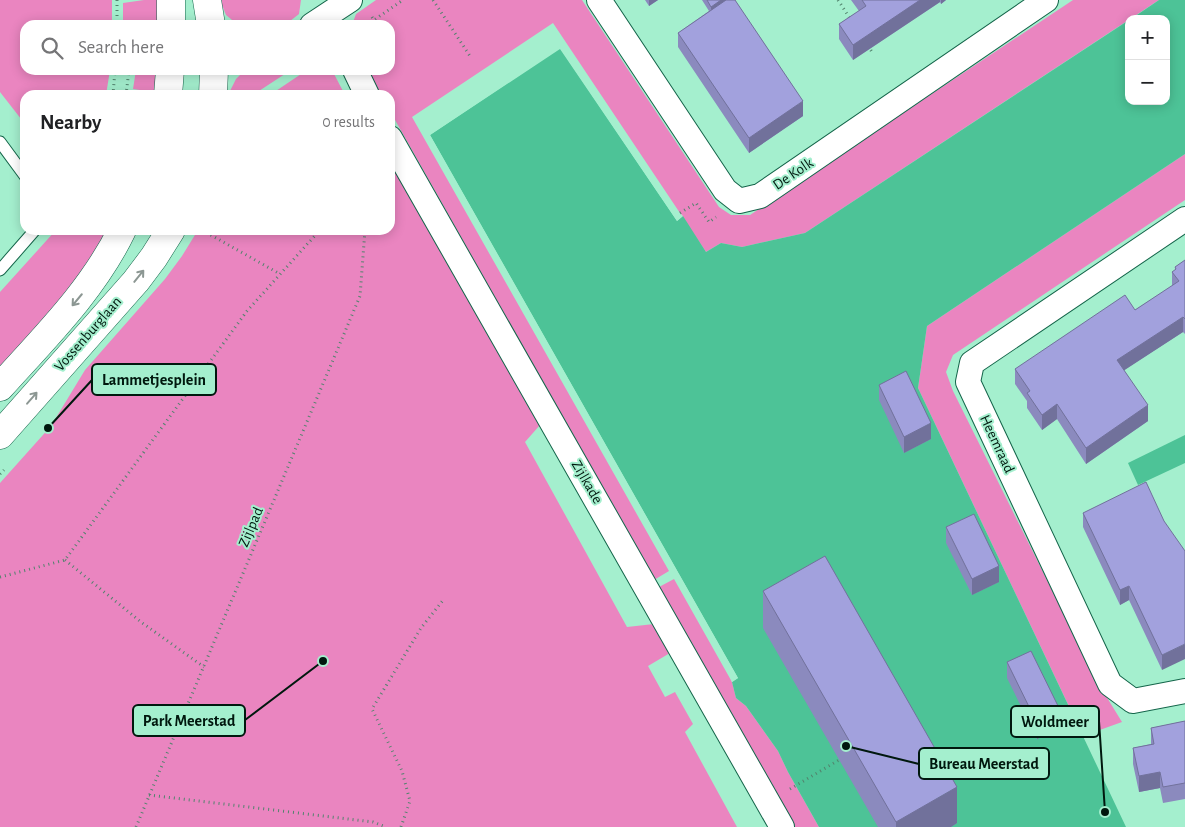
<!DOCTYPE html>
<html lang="en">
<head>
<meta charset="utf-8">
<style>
	:root { --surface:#fff; --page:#f2f2f2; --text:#202124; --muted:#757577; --line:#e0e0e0 }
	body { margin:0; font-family:"Alegreya Sans",sans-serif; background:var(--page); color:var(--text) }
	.controls { position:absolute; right:15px; top:15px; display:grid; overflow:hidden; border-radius:10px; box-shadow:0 2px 12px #0003 }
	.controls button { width:45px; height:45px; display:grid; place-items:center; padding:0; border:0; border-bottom:1px solid var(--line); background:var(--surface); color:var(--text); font:25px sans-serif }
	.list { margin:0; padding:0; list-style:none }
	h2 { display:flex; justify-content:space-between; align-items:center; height:65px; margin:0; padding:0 20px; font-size:21px }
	h2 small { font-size:16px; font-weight:400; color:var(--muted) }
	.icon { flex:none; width:28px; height:28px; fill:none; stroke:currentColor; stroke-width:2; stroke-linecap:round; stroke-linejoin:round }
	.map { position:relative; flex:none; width:1185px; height:827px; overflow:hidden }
	.search { position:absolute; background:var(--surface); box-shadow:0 2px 12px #0003; left:20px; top:20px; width:375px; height:55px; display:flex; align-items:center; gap:12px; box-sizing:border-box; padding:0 18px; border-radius:15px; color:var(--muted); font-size:19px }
	.panel { position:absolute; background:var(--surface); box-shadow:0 2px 12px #0003; left:20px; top:90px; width:375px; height:145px; border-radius:15px }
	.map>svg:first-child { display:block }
	.green { fill:#ea85c0 }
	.water { fill:#4dc397 }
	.pier { fill:#a4efce }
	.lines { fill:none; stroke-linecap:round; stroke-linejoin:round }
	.lane-casing { stroke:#14654a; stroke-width:13 }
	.street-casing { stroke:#14654a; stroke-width:26 }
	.secondary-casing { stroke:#14654a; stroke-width:29 }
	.path { stroke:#52836d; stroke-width:3; stroke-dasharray:1 4; stroke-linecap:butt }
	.lane { stroke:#fff; stroke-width:11 }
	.street { stroke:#fff; stroke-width:24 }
	.secondary { stroke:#fff; stroke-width:28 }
	.wall { fill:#8b8abe }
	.shaded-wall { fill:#71719b }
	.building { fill:#a2a1dd; stroke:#71719b }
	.oneway { stroke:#8c9793 }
	.labels { text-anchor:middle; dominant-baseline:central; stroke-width:4; stroke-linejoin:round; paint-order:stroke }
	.street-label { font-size:15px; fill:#00180e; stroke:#a4efce }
	.leader { fill:none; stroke:#00180e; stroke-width:2 }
	.callout-dot { fill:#00180e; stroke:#a4efce; stroke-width:2 }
	.callout { fill:#a4efce; stroke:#00180e; stroke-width:2 }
	.callout-label { font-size:16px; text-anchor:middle; font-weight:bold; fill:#00180e }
</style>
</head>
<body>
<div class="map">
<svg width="1185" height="827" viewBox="0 0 1185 827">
	<rect width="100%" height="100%" fill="#a4efce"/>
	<g class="green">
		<polygon points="0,0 112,0 112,25 25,25 25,70 110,70 106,95 25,95 25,124 0,92"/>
		<polygon points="144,0 159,0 160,25 123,25 123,3"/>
		<polygon points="220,0 301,0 299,14 285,25 238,25 226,15"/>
		<polygon points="376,0 582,0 719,207 731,215 750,215 1073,0 1159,0 805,233 742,247 721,243 706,252 553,23 412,117 669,571 654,580 390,111 390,95 381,95 367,70 390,70 390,25 352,25 356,14"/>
		<polygon points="136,70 158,70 154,92 133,89"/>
		<polygon points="245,70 291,70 253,95 228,95 236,79"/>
		<polygon points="307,70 333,72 345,95 270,95"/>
		<polygon points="1185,154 1185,200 953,355 946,372 953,391 1098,683 1122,722 1083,736 918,388 927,326"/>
		<polygon points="390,165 393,166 540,425 525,442 627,627 654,624 670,653 648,666 665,697 675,692 693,724 685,732 737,827 0,827 0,483 51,426 85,370 165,279 182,256 198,230 390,230"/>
		<polygon points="56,230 107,230 87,267 35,332 0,372 0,292"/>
		<polygon points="674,579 732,682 736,698 746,706 778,751 788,772 819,827 795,827 659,587"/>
	</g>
	<g class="water">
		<polygon points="1159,0 1185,0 1185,154 927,326 918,388 1126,827 819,827 788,772 778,751 746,706 736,698 732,682 738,678 430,135 560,48 677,221 683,216 706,252 721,243 742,247 805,233 1129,20 1129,101 1166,101 1166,19 1131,19"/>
		<polygon points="1185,435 1185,463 1138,485 1128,463"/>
	</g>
	<polygon class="pier" points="560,46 562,47 677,217 681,214 683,216 677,221 560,49 430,135 738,678 732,682 731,680 735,678 427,135 428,133"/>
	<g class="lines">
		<defs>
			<g id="lane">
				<polyline points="0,142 25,176"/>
				<polyline points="0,270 35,230"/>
			</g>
			<g id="street">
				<polyline points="599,0 725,190 739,201 760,196 1046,0"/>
				<polyline points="312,25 350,0"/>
				<polyline points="355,70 367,95"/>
				<polyline points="390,138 782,827"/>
				<polyline points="1185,219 972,363 968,382 1110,684 1133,701 1185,691"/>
			</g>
			<g id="secondary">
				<polyline points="171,0 171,25"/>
				<polyline points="207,0 211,25"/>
				<polyline points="168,95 170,70"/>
				<polyline points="213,95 214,70"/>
				<path d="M0 387C44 338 93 290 122 230"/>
				<polyline points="0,435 136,281 154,257 171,230"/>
			</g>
		</defs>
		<use href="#lane" class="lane-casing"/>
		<use href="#street" class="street-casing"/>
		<use href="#secondary" class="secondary-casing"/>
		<g class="path">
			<polyline points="117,0 117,25"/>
			<polyline points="433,0 470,56"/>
			<polyline points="838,0 851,20"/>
			<polyline points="372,17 374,20 403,0"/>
			<polyline points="868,46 872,52"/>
			<polyline points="113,95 115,70"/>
			<polyline points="126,95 129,70"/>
			<polyline points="680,213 696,203 709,222 716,217"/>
			<polyline points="202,230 280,274"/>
			<polyline points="0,474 4,470"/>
			<polyline points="65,560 141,622 204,667"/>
			<polyline points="0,577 65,560 247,311 320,230"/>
			<polyline points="790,789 839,760"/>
			<polyline points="149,795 373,822 386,827"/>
			<polyline points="136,827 360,296 365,230"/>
			<polyline points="401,827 410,801 402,771 372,709 421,628 444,599"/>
		</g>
		<use href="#lane" class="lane"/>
		<use href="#street" class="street"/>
		<use href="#secondary" class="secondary"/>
	</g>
	<g class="wall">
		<polygon points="645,0 658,0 649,6"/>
		<polygon points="702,0 735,0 803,116 749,153 678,47 678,33 709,11"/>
		<polygon points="851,0 946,0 941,4 940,2 853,60 839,39 839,24 859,11"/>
		<polygon points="1185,260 1185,334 1183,332 1124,370 1148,421 1086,464 1057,419 1042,430 1027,408 1027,401 1015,384 1015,369 1135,310 1172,286 1172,272 1175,270 1175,267"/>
		<polygon points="879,385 931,439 904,453 879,400"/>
		<polygon points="1083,513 1164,521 1162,670 1129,600 1120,605 1083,527"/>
		<polygon points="946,527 999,582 972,595 946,543"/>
		<polygon points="763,591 957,823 951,827 878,827 763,628"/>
		<polygon points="1007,662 1061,728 1037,739 1007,678"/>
		<polygon points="1185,721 1185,799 1163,803 1160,788 1139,792 1133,764 1133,748 1151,744 1151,728"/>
	</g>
	<g class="shaded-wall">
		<polygon points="649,0 658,0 649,6"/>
		<polygon points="721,0 733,0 711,15 711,7"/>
		<polygon points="920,0 940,0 940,2 853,60 853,45"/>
		<polygon points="941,0 946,0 941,4"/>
		<polygon points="803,101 803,116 749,153 749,138"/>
		<polygon points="1183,317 1183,332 1117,375 1117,360"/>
		<polygon points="1057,404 1057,419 1042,430 1042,415"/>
		<polygon points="1148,405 1148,421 1086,464 1086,448"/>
		<polygon points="931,423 931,439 904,453 904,437"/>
		<polygon points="999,566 999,582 972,595 972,579"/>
		<polygon points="1129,586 1129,600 1120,605 1120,590"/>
		<polygon points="1185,644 1185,659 1162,670 1162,655"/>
		<polygon points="1061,712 1061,728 1037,739 1037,723"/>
		<polygon points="1160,772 1160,788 1139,792 1139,776"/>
		<polygon points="957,787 957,823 951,827 896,827 896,822"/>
	</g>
	<g class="building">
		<polygon points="707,0 721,0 711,7"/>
		<polygon points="726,0 735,0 803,101 749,138 678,33"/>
		<polygon points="862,0 920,0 853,45 839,24 866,6"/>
		<polygon points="1185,260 1185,319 1183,317 1117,360 1148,405 1086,448 1057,404 1042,415 1027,393 1030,391 1015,369 1125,295 1135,310 1179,281 1172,272 1176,269 1175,267"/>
		<polygon points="906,371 931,423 904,437 879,385"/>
		<polygon points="1146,482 1164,521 1185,551 1185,644 1162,655 1129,586 1120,590 1083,513"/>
		<polygon points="974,514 999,566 972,579 946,527"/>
		<polygon points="825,556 957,787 896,822 763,591"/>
		<polygon points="1031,651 1061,712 1037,723 1007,662"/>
		<polygon points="1185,721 1185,783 1163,787 1160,772 1139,776 1133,748 1154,744 1151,728"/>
	</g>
	<defs><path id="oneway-shaft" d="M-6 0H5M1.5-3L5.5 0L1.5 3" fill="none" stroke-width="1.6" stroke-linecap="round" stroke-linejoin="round" transform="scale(1.25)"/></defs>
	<g class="oneway">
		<use href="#oneway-shaft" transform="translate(139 276) rotate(-51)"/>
		<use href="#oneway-shaft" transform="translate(77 300) rotate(130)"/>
		<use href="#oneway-shaft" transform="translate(32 398) rotate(-49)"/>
	</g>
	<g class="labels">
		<g class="street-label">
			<text transform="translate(793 174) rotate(-34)">De Kolk</text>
			<text transform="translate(88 334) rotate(-49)">Vossenburglaan</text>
			<text transform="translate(997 444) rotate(65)">Heemraad</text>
			<text transform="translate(587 482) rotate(60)">Zijlkade</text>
			<text transform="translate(251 527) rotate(-67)">Zijlpad</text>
		</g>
	</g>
	<path class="leader" d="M48 428L92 380M323 661L245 720M1105 812L1099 721M846 746L919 764"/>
	<g class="callout-dot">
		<circle cx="48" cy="428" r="5"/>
		<circle cx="323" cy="661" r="5"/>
		<circle cx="1105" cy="812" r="5"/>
		<circle cx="846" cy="746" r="5"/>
	</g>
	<g class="callout">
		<rect x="92" y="364" width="124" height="31" rx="5"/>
		<rect x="133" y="705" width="112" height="31" rx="5"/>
		<rect x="1011" y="706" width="88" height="31" rx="5"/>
		<rect x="919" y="748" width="130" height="31" rx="5"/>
	</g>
	<g class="callout-label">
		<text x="154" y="385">Lammetjesplein</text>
		<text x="189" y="726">Park Meerstad</text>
		<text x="1055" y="727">Woldmeer</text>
		<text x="984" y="769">Bureau Meerstad</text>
	</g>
</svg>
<div class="controls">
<button>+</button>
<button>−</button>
</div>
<div class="search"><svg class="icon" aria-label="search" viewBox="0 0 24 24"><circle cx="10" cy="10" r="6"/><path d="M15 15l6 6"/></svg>Search here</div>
<section class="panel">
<h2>Nearby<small>0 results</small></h2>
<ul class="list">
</ul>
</section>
</div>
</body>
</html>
